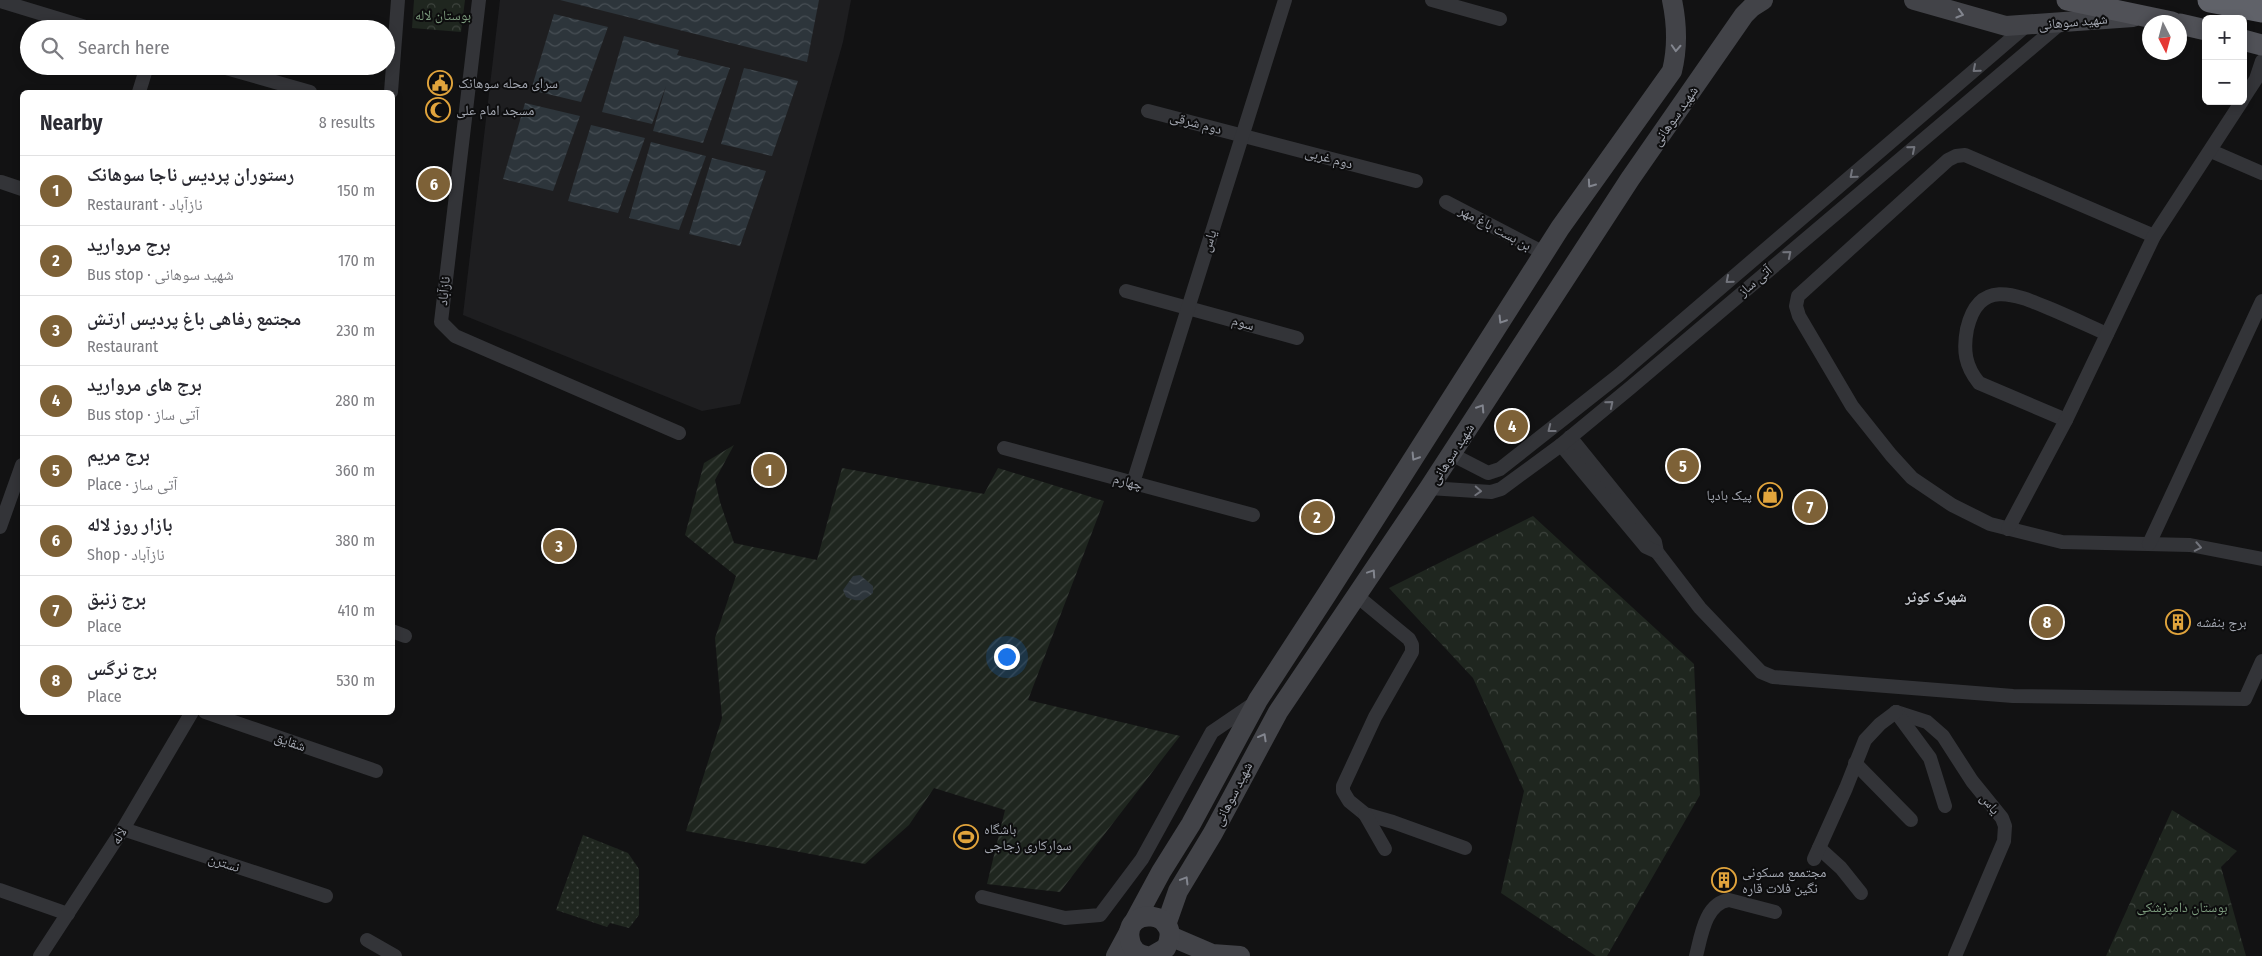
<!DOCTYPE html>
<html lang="en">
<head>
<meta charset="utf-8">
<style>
	:root { --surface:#fff; --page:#f2f2f3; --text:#2b2b33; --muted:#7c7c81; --line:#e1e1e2; --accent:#7d6137 }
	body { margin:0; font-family:"Fira Sans Condensed","Noto Naskh Arabic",sans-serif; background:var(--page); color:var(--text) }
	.controls { position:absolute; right:15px; top:15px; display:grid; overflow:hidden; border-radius:8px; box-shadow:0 2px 8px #0003 }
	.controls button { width:45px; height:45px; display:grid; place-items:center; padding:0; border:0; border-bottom:1px solid var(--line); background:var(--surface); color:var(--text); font:25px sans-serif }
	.compass { position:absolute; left:2142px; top:15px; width:45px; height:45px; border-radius:50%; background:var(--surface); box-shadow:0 2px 8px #0003; rotate:174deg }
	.you { position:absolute; left:1006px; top:656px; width:18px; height:18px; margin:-12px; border:4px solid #fff; border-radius:50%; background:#1a73e8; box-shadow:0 0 0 8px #1a73e833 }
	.badge { display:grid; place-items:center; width:32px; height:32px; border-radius:50%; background:var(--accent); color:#fff; font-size:16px; font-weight:700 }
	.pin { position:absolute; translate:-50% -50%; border:2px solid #fff; box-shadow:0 1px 5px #0006 }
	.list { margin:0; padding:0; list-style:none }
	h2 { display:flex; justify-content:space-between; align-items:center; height:65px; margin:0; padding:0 20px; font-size:21px }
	h2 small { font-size:16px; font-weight:400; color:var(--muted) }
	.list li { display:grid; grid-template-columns:32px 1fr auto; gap:15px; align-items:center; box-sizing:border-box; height:70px; padding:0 20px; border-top:1px solid var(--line) }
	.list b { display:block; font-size:19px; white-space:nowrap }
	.list p { margin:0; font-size:16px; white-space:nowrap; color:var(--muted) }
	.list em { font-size:16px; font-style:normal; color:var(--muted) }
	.icon { flex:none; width:28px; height:28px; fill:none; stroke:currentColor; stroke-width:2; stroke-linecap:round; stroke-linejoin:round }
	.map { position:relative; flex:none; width:2262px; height:956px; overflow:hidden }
	.search { position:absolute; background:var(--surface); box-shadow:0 2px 8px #0003; left:20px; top:20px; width:375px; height:55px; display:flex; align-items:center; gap:12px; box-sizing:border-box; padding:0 18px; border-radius:28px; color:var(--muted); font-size:19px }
	.panel { position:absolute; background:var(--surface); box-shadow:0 2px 8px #0003; left:20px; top:90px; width:375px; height:625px; border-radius:8px }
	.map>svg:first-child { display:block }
	.built { fill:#1e1e20 }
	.grass { fill:url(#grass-dots) }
	.forest { fill:url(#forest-crowns) }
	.garden { fill:url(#garden-furrows) }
	.water { fill:url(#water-waves) }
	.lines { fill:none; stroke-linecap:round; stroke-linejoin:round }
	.street { stroke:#333438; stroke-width:14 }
	.secondary { stroke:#424348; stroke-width:20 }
	.primary { stroke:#505157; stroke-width:21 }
	.highway { stroke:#606269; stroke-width:25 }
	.oneway { stroke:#82858e }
	.oneway2 { stroke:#72747c }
	.labels { text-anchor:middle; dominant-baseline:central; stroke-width:4; stroke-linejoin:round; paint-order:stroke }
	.park-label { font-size:14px; fill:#7d9c7e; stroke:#0d0d0e }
	.street-label { font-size:14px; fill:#a5a9b3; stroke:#0d0d0e }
	.poi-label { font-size:14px; fill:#a5a9b3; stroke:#0d0d0e; text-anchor:start }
	.neighbourhood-label { font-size:15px; font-weight:bold; fill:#c5c8cf; stroke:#0d0d0e }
</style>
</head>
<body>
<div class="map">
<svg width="2262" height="956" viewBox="0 0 2262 956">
	<defs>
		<pattern id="grass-dots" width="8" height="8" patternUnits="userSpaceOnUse" patternTransform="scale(1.25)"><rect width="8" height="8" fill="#1f261f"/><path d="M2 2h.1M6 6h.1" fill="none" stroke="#3d433d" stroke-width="1.8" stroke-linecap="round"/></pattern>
		<pattern id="forest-crowns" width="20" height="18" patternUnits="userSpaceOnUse" patternTransform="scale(1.25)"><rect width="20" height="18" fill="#1f261f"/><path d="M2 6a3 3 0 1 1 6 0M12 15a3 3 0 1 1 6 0" fill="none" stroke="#3d433d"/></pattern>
		<pattern id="garden-furrows" width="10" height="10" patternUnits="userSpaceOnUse" patternTransform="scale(1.25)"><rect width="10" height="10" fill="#1f261f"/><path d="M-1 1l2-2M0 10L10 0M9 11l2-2" fill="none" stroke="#3d433d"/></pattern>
		<pattern id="water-waves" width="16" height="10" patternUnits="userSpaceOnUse" patternTransform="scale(1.25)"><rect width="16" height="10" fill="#2d353b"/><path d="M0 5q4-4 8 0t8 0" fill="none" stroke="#484f55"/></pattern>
	</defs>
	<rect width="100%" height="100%" fill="#121213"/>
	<polygon class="built" points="500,0 851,0 843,42 740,404 702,411 463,315"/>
	<polygon class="grass" points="583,835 628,853 639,869 639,915 629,928 610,923 607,927 556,910"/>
	<g class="forest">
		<polygon points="414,0 465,0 461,32 412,28"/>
		<polygon points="1533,516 1694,664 1700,795 1607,956 1596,956 1501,893 1524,791 1473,678 1389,588"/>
		<polygon points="2172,810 2237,851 2221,867 2246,956 2106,956"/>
	</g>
	<polygon class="garden" points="734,445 715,480 720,502 734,543 817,560 842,468 984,494 998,468 1104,501 1028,700 1180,736 1060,892 987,884 1005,810 934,788 909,825 865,864 686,831 722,718 715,638 736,576 685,535 704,463"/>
	<g class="water">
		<polygon points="560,0 819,0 807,62"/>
		<polygon points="554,14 608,27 581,102 531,90"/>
		<polygon points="624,36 679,50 677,55 730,68 703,143 653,131 666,86 652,124 602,112"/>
		<polygon points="744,68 798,81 772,156 721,144"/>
		<polygon points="525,103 580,116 553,191 503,179"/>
		<polygon points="591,125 645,138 618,213 568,201"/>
		<polygon points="651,142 706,156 679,230 629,218"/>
		<polygon points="712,158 766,171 740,246 689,234"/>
		<path d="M860 575 873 586V593C863 602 858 602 846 597L843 590 853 576Z"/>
	</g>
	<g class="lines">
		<g class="street">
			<polyline points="479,0 441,322 455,336 679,433"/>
			<polyline points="1432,0 1500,19"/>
			<polyline points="0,1 92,29"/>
			<polyline points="219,66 310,92"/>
			<polyline points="139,92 147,66"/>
			<polyline points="391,92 398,0"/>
			<polyline points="2243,99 2256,79 2262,61"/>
			<polyline points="1148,111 1416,181"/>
			<polyline points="2211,151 2262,173"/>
			<polyline points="1,182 22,189"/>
			<polyline points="1446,202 1544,253"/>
			<polyline points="2154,236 1965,155 1956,156 1948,160 1798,296 1796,306 1799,316 1852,406 1891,455 1912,478 1952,505 1990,524 2062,542 2190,545 2262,559"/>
			<polyline points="1126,291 1297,338"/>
			<path d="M2066 420 1979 383C1965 366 1963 350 1967 329 1979 278 2015 294 2051 309 2070 317 2089 326 2107 334"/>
			<polyline points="1570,437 1655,542 1657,552 1700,608 1761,672 1773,677 2013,696 2245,699 2262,661"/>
			<polyline points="1561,445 1646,547 1657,552"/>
			<polyline points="1004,448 1253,515"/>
			<polyline points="1451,454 1488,473 1500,469 1619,375 2026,26"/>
			<polyline points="1133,483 1285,0"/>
			<polyline points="1429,488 1491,492 1501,489 1561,445 1630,388 2061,23"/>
			<polyline points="0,527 22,465"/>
			<polyline points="2008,529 2066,420 2154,236 2242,101"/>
			<polyline points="2149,544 2262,301"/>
			<polyline points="1357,596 1409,639 1412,645 1412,652 1375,717 1343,786 1343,791 1349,801 1365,814 1393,822 1465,848"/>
			<polyline points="392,631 405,636"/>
			<polyline points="205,712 376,771"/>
			<polyline points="1896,712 1927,722 1943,736 1972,781 2002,818 2005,826 2004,841 1955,956"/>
			<polyline points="1896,712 1930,758 1945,806"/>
			<polyline points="1855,763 1911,820"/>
			<polyline points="1365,814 1385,849"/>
			<polyline points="123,829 326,896"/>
			<polyline points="1819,848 1841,868 1861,893"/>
			<polyline points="1814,859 1846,788 1865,740 1880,724 1896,712"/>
			<polyline points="0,890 68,914"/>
			<polyline points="982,897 1065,918 1100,915 1142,859 1212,732 1256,702"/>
			<polyline points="367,940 395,956"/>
			<polyline points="40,956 123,829 192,712"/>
			<path d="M1696 956C1701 937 1705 903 1729 900L1775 912"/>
		</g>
		<g class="secondary">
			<polyline points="1914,0 2006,26 2133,17"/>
			<path d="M1134 922 1161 872 1191 824 1258 700 1327 594 1560 228 1672 71C1678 47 1677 24 1672 0"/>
			<polyline points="1166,925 1178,891 1213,833 1278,712 1429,488 1630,179 1744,15 1752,7 1763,0"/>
			<polyline points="1170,936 1212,954 1240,956"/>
			<polyline points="1116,956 1129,932"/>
			<path d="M1146 956C1138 954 1131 949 1130 940 1122 905 1185 910 1166 948L1152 956"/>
		</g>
		<g class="primary">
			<polyline points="2067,0 2172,22"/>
			<polyline points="2180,24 2206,30"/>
			<polyline points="2243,40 2262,45"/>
		</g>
		<polyline class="highway" points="2210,0 2262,10"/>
	</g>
	<defs><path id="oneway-chevron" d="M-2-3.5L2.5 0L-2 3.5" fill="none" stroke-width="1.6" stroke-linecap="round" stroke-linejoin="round" transform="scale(1.25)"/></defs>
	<g class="oneway">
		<use href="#oneway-chevron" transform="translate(1960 14) rotate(16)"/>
		<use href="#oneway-chevron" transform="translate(1676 48) rotate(93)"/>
		<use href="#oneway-chevron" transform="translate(1591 184) rotate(125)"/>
		<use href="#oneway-chevron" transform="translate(1502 320) rotate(122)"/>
		<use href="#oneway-chevron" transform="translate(1481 408) rotate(-57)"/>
		<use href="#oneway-chevron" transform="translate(1415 457) rotate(122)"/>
		<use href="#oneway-chevron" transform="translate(1372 573) rotate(-56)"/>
		<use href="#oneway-chevron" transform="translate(1263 737) rotate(-61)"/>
		<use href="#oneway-chevron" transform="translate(1185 880) rotate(-59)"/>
	</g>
	<g class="oneway2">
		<use href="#oneway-chevron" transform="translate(1976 69) rotate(139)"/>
		<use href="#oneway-chevron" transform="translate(1912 149) rotate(-40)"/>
		<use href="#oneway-chevron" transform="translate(1853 175) rotate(139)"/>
		<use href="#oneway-chevron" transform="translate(1788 254) rotate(-40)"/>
		<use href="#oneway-chevron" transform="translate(1729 280) rotate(139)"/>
		<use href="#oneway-chevron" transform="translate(1610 404) rotate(-40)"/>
		<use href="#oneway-chevron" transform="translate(1551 429) rotate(142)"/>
		<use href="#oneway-chevron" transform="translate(1478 491) rotate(3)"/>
		<use href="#oneway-chevron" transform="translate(2198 547) rotate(11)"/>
	</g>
	<defs>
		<symbol id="civic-ring" viewBox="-11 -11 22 22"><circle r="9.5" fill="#0d0d0e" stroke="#e1a43c" stroke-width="1.5"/><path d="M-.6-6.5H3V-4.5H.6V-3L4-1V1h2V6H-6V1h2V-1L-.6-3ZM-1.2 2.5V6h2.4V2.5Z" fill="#e1a43c"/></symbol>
		<symbol id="mosque-ring" viewBox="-11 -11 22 22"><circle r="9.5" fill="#0d0d0e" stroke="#e1a43c" stroke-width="1.5"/><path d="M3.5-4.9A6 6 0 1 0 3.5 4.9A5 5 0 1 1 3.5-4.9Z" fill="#e1a43c"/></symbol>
		<symbol id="shop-ring" viewBox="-11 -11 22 22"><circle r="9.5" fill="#0d0d0e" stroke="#e1a43c" stroke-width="1.5"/><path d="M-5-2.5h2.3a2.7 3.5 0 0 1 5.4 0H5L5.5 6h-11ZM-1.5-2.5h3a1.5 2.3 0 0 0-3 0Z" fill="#e1a43c"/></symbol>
		<symbol id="building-ring" viewBox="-11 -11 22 22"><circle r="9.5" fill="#0d0d0e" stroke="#e1a43c" stroke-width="1.5"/><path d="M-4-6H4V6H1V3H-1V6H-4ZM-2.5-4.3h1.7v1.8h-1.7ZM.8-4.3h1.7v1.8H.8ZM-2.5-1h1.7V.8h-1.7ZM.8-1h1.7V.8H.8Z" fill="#e1a43c"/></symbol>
		<symbol id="stadium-ring" viewBox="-11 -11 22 22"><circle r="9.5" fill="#0d0d0e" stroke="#e1a43c" stroke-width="1.5"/><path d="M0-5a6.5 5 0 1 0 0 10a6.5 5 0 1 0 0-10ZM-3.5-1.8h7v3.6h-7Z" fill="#e1a43c"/></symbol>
	</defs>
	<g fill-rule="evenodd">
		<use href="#civic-ring" x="426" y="69" width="28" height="28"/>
		<use href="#mosque-ring" x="424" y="96" width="28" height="28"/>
		<use href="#shop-ring" x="1756" y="481" width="28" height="28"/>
		<use href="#building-ring" x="2164" y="608" width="28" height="28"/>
		<use href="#stadium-ring" x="952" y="823" width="28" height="28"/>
		<use href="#building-ring" x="1710" y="866" width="28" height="28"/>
	</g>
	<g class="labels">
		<g class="park-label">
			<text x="443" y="15">بوستان لاله</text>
			<text x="2182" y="907">بوستان دامپزشکی</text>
		</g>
		<g class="street-label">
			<text transform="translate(2073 22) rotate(-5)">شهید سوهانی</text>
			<text transform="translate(1675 116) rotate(-55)">شهید سوهانی</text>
			<text transform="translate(1196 123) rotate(15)">دوم شرقی</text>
			<text transform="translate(1329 158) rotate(15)">دوم غربی</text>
			<text transform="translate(1495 228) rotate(28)">بن بست باغ مهر</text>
			<text transform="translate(1209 241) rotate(-73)">یاس</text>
			<text transform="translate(1755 281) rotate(-40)">آتی ساز</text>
			<text transform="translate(444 291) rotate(-84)">نازآباد</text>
			<text transform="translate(1243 323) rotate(16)">سوم</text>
			<text transform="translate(1452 454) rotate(-57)">شهید سوهانی</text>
			<text transform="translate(1128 482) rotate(15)">چهارم</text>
			<text transform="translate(290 742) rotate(19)">شقایق</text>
			<text transform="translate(1233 794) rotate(-63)">شهید سوهانی</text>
			<text transform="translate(1990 804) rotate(51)">یاس</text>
			<text transform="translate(119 836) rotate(-58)">لاله</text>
			<text transform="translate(224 863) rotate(18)">نسترن</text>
		</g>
		<g class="poi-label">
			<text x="458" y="83">سرای محله سوهانک</text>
			<text x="456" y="110">مسجد امام علی</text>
			<text x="1752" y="495" text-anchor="end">پیک بادپا</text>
			<text x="2196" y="622">برج بنفشه</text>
			<text x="984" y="829">باشگاه<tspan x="984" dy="16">سواركاری زجاجی</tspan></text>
			<text x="1742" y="872">مجتممع مسکونی<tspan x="1742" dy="16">نگین فلات قاره</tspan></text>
		</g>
		<g class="neighbourhood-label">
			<text x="1936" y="597">شهرک کوثر</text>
		</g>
	</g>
</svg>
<div class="controls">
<button>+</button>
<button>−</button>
</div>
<svg class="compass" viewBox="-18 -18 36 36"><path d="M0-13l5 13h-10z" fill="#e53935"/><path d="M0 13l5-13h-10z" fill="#7c7c81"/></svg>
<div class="you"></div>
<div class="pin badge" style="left:769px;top:470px">1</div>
<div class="pin badge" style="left:1317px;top:517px">2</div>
<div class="pin badge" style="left:559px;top:546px">3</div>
<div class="pin badge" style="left:1512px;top:426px">4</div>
<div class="pin badge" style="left:1683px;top:466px">5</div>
<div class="pin badge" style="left:434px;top:184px">6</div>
<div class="pin badge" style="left:1810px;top:507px">7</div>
<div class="pin badge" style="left:2047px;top:622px">8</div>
<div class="search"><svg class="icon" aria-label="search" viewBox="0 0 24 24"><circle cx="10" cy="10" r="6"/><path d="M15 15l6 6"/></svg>Search here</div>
<section class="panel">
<h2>Nearby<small>8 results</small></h2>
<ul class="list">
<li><span class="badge">1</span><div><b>رستوران پردیس ناجا سوهانک</b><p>Restaurant · نازآباد</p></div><em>150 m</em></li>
<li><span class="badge">2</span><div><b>برج مروارید</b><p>Bus stop · شهید سوهانی</p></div><em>170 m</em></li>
<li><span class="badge">3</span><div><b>مجتمع رفاهی باغ پردیس ارتش</b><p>Restaurant</p></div><em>230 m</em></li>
<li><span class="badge">4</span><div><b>برج های مروارید</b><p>Bus stop · آتی ساز</p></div><em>280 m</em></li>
<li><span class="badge">5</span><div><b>برج مریم</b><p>Place · آتی ساز</p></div><em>360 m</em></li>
<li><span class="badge">6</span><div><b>بازار روز لاله</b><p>Shop · نازآباد</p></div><em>380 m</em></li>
<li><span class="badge">7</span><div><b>برج زنبق</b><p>Place</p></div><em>410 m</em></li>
<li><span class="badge">8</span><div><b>برج نرگس</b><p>Place</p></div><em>530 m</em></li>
</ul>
</section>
</div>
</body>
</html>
